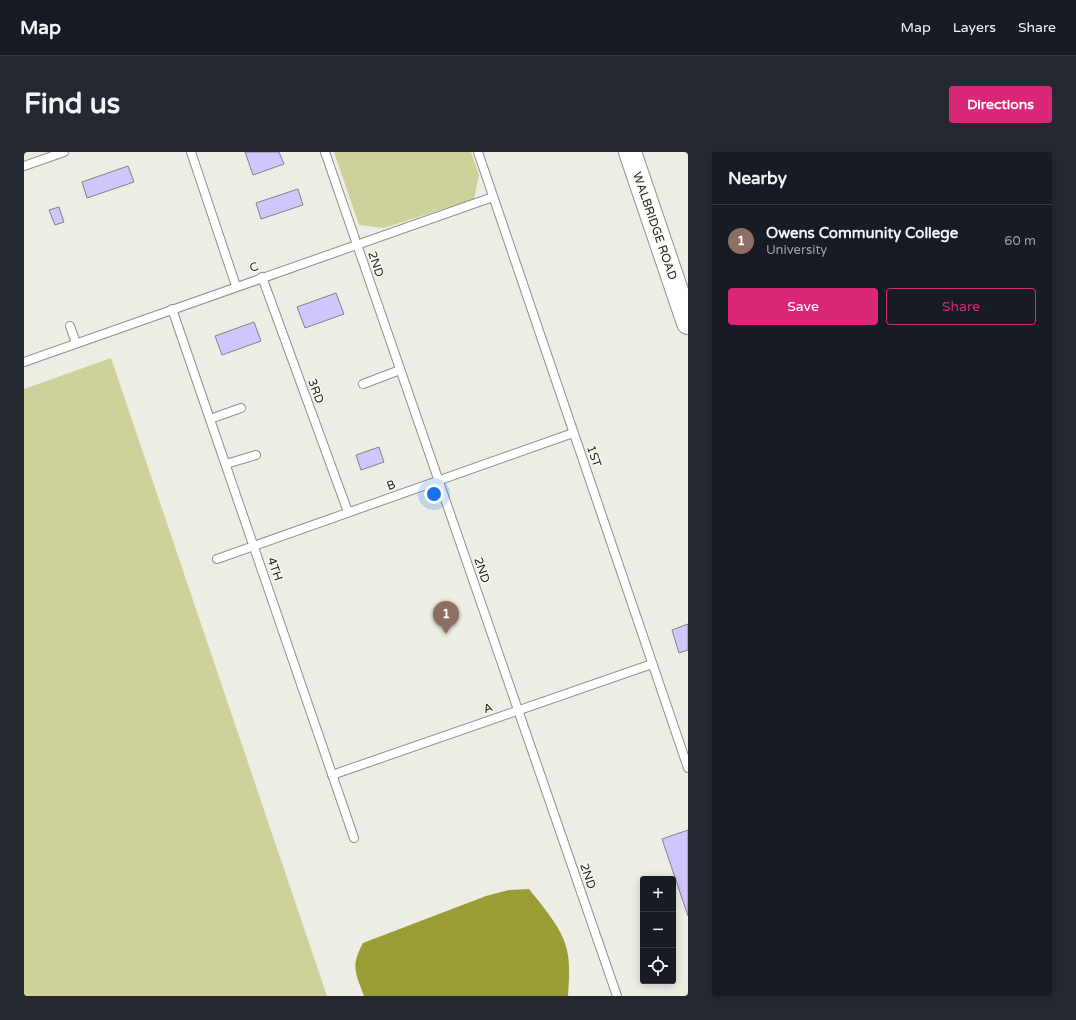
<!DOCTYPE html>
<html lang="en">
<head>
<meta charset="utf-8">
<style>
	:root { --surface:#171b24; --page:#242831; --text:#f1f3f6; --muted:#9ea1a6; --line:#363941; --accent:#db2777 }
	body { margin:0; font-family:"Varela Round",sans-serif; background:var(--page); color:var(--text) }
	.controls { position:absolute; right:12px; bottom:12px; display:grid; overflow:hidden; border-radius:4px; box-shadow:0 2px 10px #0003 }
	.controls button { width:36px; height:36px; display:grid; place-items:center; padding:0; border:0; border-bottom:1px solid var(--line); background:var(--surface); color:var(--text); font:20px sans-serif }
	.you { position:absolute; left:410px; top:342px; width:14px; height:14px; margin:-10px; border:3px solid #fff; border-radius:50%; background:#1a73e8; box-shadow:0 0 0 6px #1a73e833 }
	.badge { display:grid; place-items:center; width:26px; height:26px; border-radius:50%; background:var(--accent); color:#fff; font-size:13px; font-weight:700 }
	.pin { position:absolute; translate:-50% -33px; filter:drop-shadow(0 1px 2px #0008) }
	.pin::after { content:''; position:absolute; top:21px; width:14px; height:12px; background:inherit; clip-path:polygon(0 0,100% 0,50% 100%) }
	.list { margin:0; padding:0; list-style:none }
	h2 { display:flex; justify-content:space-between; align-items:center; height:52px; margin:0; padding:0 16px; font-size:17px }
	h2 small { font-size:13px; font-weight:400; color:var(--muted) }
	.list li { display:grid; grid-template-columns:26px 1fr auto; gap:12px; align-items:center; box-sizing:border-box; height:72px; padding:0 16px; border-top:1px solid var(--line) }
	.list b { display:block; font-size:15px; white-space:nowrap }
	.list p { margin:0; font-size:13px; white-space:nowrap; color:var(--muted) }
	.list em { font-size:13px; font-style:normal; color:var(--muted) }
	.actions { display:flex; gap:8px; padding:12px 16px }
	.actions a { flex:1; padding:9px 0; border:1px solid var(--accent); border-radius:4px; text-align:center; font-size:14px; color:var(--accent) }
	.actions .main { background:var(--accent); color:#fff }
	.icon { flex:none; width:22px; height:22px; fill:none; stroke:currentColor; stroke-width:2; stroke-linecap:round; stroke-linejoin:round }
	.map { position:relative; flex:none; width:664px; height:844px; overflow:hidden; border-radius:4px }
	header { display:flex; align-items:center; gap:24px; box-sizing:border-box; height:56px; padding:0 20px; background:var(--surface); border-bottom:1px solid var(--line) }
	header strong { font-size:19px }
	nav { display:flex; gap:22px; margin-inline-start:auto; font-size:14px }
	.intro { display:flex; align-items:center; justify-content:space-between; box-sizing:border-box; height:96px; padding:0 24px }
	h1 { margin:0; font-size:28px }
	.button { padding:10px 18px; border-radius:4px; background:var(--accent); color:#fff; font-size:14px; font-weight:700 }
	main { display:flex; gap:24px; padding:0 24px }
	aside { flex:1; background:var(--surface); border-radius:4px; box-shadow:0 2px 10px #0003 }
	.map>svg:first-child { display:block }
	.green { fill:#ced199 }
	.water { fill:#9a9c36 }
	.building { fill:#d1c6fc; stroke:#838289 }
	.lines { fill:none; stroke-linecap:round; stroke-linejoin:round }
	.lane-casing { stroke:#90918a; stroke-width:10 }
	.secondary-casing { stroke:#90918a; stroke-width:24 }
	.lane { stroke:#fff; stroke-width:8 }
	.secondary { stroke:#fff; stroke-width:22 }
	.labels { text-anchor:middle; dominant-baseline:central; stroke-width:3; stroke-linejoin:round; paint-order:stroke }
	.street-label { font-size:12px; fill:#232320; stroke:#f9faf2 }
</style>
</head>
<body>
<header>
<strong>Map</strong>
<nav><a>Map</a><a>Layers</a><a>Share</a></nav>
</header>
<div class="intro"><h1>Find us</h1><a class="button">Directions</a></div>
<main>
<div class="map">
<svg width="664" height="844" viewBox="0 0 664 844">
	<rect width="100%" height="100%" fill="#ecede5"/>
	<g class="green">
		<polygon points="310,0 447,0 455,23 450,47 360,76 335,73"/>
		<polygon points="87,206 303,844 0,844 0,237"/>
	</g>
	<path class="water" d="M505 737C517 752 535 773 541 791 547 808 545 827 544 844H340C332 821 326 815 339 791L462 744 485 738Z"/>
	<g class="building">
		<polygon points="221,0 255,0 260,12 229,23"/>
		<polygon points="104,14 110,30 63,46 58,30"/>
		<polygon points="274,37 279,53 237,67 232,51"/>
		<polygon points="35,55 40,70 31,73 25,58"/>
		<polygon points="312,141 320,162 281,176 273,155"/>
		<polygon points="230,170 237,189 198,203 191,184"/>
		<polygon points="355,295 360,310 337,318 332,303"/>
		<polygon points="664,472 664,498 655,501 648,478"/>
		<polygon points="664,678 664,764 638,687"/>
	</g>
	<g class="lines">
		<defs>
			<g id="lane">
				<polyline points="167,0 212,134"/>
				<polyline points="301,0 593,844"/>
				<polyline points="454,0 664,616"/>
				<polyline points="0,14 40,0"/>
				<polyline points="238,125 324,360"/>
				<polyline points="148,157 330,686"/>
				<polyline points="46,174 52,191"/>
				<polyline points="0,210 469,45"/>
				<polyline points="339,232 376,218"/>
				<polyline points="186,267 217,256"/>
				<polyline points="202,312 232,303"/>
				<polyline points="193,407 549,281"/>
				<polyline points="308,623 628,512"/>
			</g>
			<polyline id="secondary" points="606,0 664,171"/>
		</defs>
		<use href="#lane" class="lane-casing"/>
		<use href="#secondary" class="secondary-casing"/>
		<use href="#lane" class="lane"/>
		<use href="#secondary" class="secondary"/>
	</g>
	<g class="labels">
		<g class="street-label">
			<text transform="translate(631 74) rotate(71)">WALBRIDGE ROAD</text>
			<text transform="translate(352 112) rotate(71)">2ND</text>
			<text transform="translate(230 115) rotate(-19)">C</text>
			<text transform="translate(292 239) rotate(70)">3RD</text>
			<text transform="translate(570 304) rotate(71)">1ST</text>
			<text transform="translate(367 333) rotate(-20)">B</text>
			<text transform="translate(251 417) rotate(71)">4TH</text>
			<text transform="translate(458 418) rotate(71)">2ND</text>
			<text transform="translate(464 556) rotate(-19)">A</text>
			<text transform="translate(564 724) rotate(71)">2ND</text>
		</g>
	</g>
</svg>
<div class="controls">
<button>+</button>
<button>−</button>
<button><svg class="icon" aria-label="locate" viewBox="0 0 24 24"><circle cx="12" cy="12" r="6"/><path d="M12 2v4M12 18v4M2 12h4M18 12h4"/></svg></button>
</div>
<div class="you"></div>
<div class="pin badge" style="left:422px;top:482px;background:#8d6e63">1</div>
</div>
<aside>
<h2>Nearby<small></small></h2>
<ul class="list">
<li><span class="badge" style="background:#8d6e63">1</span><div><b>Owens Community College</b><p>University</p></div><em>60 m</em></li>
</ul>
<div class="actions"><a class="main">Save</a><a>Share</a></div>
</aside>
</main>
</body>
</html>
